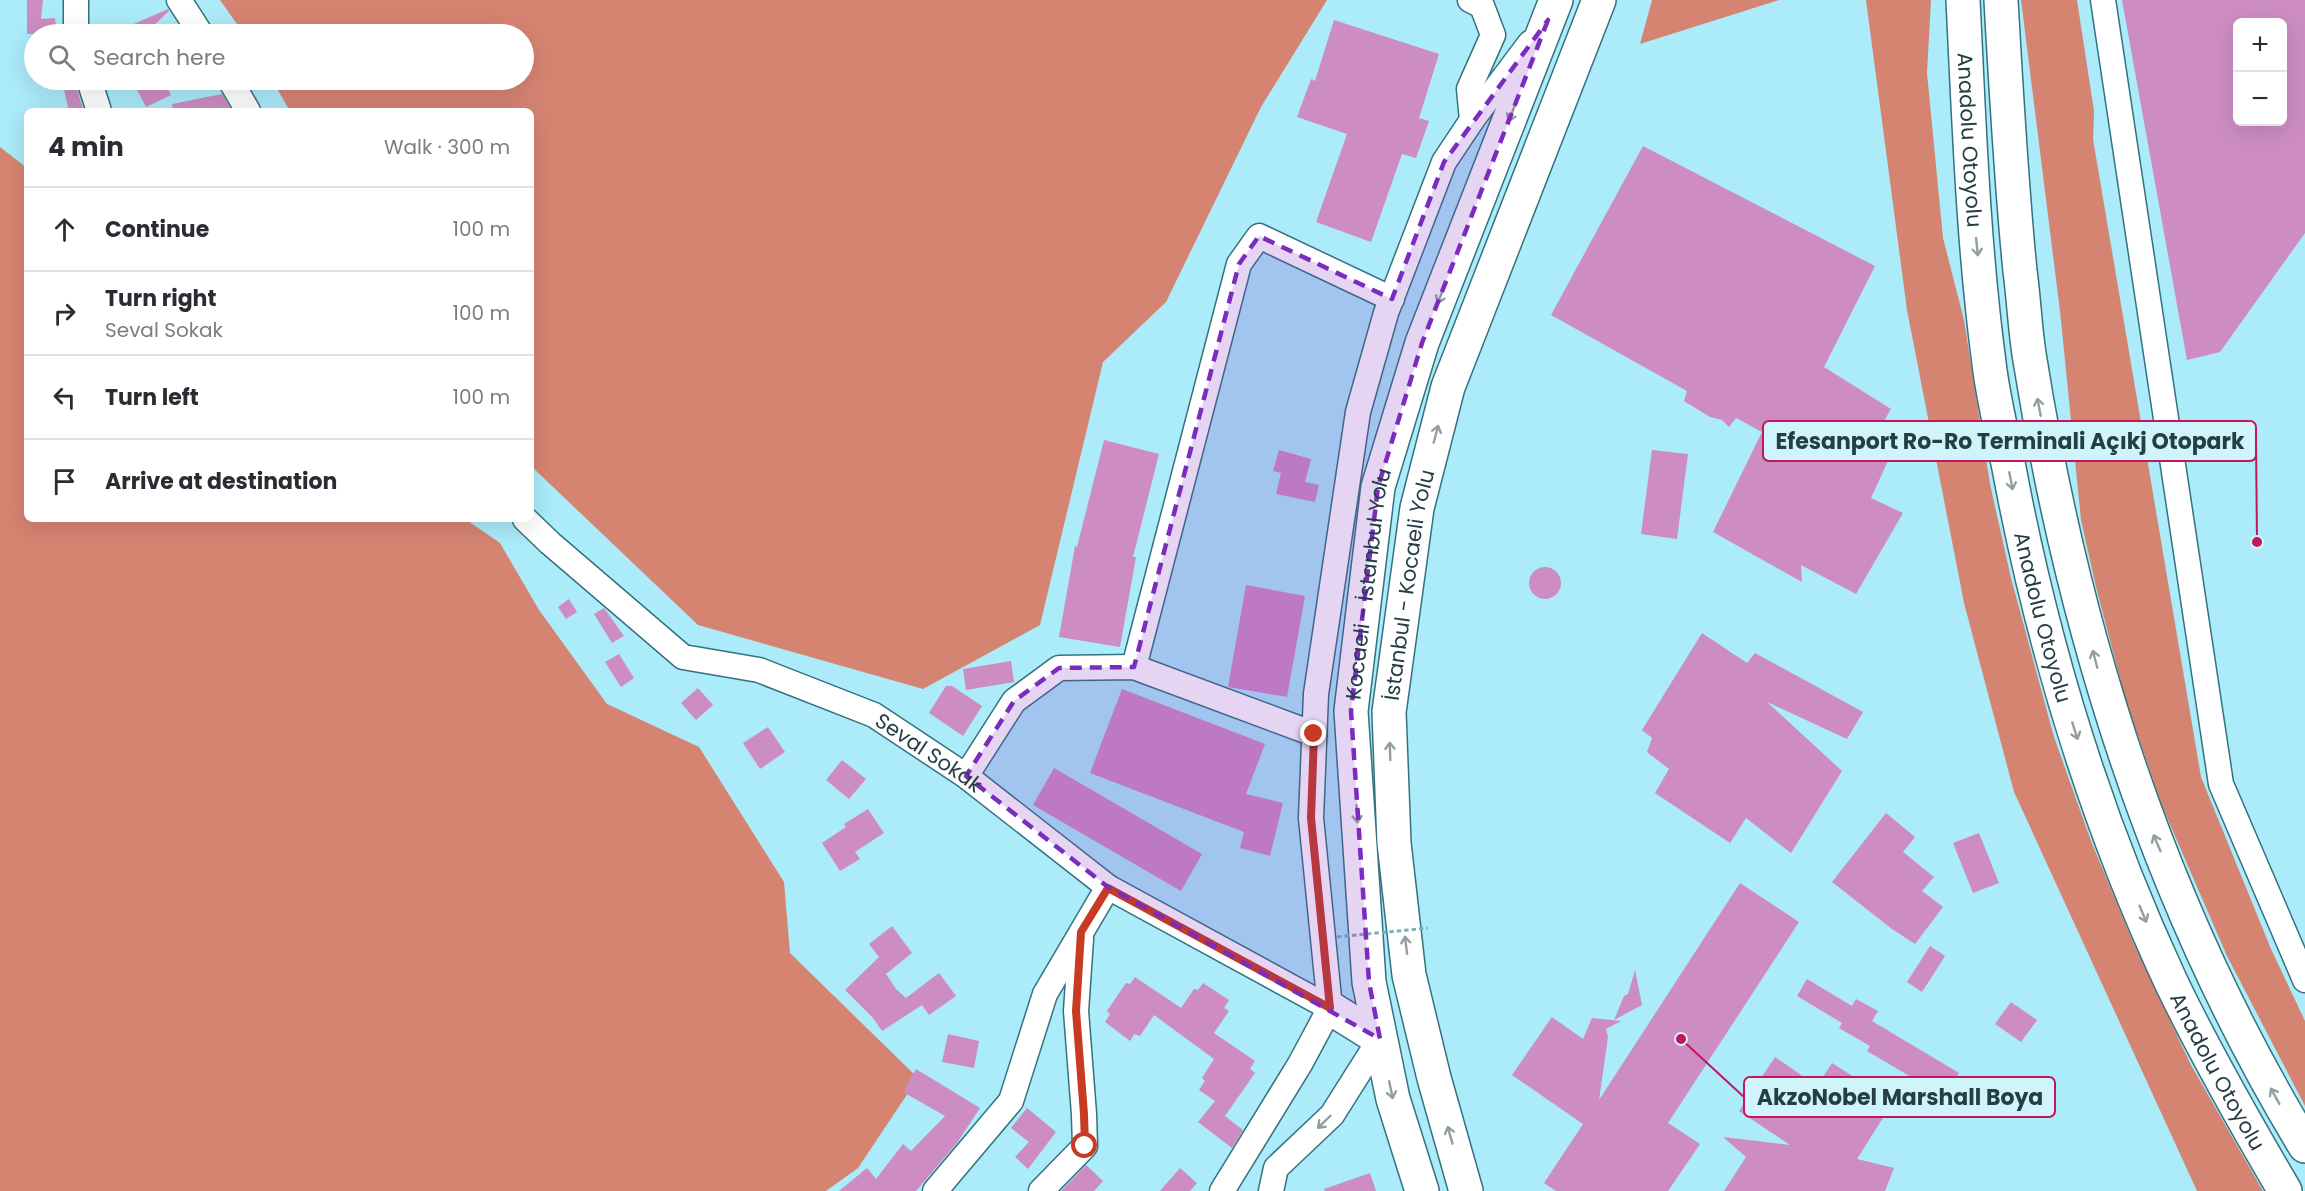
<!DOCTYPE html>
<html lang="en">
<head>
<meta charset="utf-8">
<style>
	:root { --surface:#fff; --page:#f7f7f7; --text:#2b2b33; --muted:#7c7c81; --line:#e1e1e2 }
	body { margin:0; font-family:Poppins,sans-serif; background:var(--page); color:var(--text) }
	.controls { position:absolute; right:18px; top:18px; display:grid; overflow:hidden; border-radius:9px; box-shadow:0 6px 24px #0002 }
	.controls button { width:54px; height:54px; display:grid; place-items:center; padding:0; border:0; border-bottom:2px solid var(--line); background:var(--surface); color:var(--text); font:30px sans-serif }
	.stop { position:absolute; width:18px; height:18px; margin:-14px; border:4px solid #c63b21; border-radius:50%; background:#fff }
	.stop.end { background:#c63b21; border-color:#fff; box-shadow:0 2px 6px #0008 }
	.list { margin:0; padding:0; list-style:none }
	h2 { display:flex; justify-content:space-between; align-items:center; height:78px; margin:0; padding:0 24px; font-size:26px }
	h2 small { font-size:20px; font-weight:400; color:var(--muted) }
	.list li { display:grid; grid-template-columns:39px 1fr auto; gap:18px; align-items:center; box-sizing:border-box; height:84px; padding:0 24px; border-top:2px solid var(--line) }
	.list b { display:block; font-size:22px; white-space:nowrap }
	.list p { margin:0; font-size:20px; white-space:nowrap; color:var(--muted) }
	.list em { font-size:20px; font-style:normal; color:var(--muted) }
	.icon { flex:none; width:33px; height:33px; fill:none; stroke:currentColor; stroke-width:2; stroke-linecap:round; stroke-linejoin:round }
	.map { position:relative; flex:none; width:2305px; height:1191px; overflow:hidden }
	.search { position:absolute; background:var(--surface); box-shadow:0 6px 24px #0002; left:24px; top:24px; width:510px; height:66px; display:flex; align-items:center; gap:15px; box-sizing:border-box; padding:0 21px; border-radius:33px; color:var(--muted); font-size:22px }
	.panel { position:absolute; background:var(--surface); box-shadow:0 6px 24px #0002; left:24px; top:108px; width:510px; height:414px; border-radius:9px }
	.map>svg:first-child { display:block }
	.forest { fill:#d68472 }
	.building { fill:#cd8dc2; fill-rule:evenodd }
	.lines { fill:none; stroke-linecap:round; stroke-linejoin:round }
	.minor-casing { stroke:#33727e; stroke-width:27 }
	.highway-casing { stroke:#33727e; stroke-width:36 }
	.minor { stroke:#fff; stroke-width:24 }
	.highway { stroke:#fff; stroke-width:33 }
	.path-bridge { stroke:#7db0bc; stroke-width:3; stroke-dasharray:4.5 3; stroke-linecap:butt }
	.oneway { stroke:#929ea2 }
	.route { stroke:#c63b21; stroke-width:8 }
	.marked { fill:#7b2cbf; fill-opacity:0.2; stroke:#7b2cbf; stroke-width:4.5; stroke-dasharray:12 8; stroke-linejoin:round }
	.labels { text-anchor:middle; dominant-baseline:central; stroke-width:6; stroke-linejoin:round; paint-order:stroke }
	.street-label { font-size:21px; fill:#243e44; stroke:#cff4fc }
	.leader { fill:none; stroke:#c2185b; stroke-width:2 }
	.callout-dot { fill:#c2185b; stroke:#cff4fc; stroke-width:2 }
	.callout { fill:#cff4fc; stroke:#c2185b; stroke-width:2 }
	.callout-label { font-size:22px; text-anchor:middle; font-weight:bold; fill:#243e44 }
</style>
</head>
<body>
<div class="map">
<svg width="2305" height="1191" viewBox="0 0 2305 1191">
	<rect width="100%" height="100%" fill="#abebfa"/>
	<g class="forest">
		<polygon points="220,0 1327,0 1261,107 1166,302 1103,362 1040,625 923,689 698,625 531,466 531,111 290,111 272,80 524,80 524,34 244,34"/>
		<polygon points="1652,0 1779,0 1640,44"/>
		<polygon points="1866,0 1931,0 1927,73 1943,238 1964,320 1990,484 2011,578 2054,737 2091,841 2133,942 2191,1065 2263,1191 2197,1191 2014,792 1964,603 1907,310"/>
		<polygon points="2021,0 2077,0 2094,111 2093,139 2201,777 2271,949 2305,1021 2305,1106 2227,956 2162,806 2125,698 2096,587 2081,520 2060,311"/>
		<polygon points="0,147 27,168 27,519 465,519 500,543 539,610 607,704 699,747 784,882 790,953 918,1078 858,1168 826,1191 0,1191"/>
	</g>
	<g class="building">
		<polygon points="27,0 43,0 41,19 55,18 57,34 27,34"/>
		<path d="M2122 0H2305V233L2220 352 2187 360ZM2238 22H2283V122H2238Z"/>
		<polygon points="168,9 169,11 145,34 111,34"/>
		<polygon points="1334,20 1439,54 1419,118 1429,121 1416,158 1402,154 1371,242 1316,222 1347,134 1297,117 1311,79 1315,81"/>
		<polygon points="143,80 163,80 171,95 146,107 134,84"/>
		<polygon points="75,83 83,109 69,111 63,86"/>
		<polygon points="222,94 232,111 173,111 172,104"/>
		<polygon points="1643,146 1875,266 1824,367 1891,409 1884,421 1902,430 1871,498 1903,513 1856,594 1801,565 1802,582 1713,532 1762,432 1736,418 1729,427 1722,420 1710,417 1684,401 1687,391 1551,315"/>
		<polygon points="1104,440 1159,454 1133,557 1136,557 1120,647 1059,637 1075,546 1077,547"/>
		<polygon points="1279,450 1311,459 1305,482 1319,485 1315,502 1276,494 1281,473 1273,471"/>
		<polygon points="1652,450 1688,454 1677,539 1641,534"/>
		<circle cx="1545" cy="583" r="16"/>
		<polygon points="1246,585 1305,596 1287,697 1228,687"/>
		<polygon points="569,599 577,612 566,619 558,607"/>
		<polygon points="604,608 624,636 612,643 594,614"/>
		<polygon points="1702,633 1747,663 1755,653 1863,712 1847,739 1767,702 1842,771 1791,853 1746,818 1730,843 1655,793 1669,769 1647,752 1652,738 1642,730"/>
		<polygon points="619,654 634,678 621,687 605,662"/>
		<polygon points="1011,661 1014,682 966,690 963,669"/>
		<polygon points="946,686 952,686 982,706 963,736 929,713"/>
		<polygon points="698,688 713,705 696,720 681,703"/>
		<polygon points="1122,689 1265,744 1246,794 1283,803 1270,856 1240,848 1244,832 1090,773"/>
		<polygon points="768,727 785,752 760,769 743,743"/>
		<polygon points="842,760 866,779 849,799 826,780"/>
		<polygon points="1054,768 1202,854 1181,891 1033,805"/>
		<polygon points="868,809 884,833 855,852 860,859 840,871 822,843 846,827 844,824"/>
		<polygon points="1886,813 1915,837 1903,852 1934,877 1922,891 1943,907 1915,944 1892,929 1832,882"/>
		<polygon points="1979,833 1999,883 1973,893 1953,843"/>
		<polygon points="1740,883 1799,922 1668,1123 1700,1144 1668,1191 1556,1191 1544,1183 1583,1124 1512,1075 1552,1017 1583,1039 1592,1018 1621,1021 1606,1029 1608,1037 1599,1100"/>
		<polygon points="892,926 912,953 886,974 896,989 906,998 939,973 956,996 929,1015 922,1005 882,1031 873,1018 845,990 879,957 869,944"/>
		<polygon points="1930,946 1945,956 1922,992 1907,982"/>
		<polygon points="1635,970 1642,1005 1614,1020 1624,996 1628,994"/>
		<polygon points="1135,977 1181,1008 1194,989 1198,990 1203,983 1229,1000 1224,1008 1229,1011 1214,1033 1255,1061 1250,1069 1255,1073 1225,1116 1243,1130 1232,1148 1198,1122 1215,1101 1199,1090 1205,1081 1202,1078 1214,1059 1154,1015 1140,1036 1134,1034 1130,1041 1105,1022 1110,1014 1107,1011 1126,983 1130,984"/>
		<polygon points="1807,979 1852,1006 1856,999 1878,1011 1872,1021 1959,1073 1945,1097 1867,1051 1870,1046 1839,1028 1842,1023 1797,996"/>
		<polygon points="2011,1002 2037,1020 2021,1042 1995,1024"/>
		<polygon points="948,1034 979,1041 974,1068 942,1062"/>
		<polygon points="1775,1057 1817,1086 1832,1063 1893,1102 1857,1159 1894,1168 1885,1191 1724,1191 1746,1157 1723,1137 1790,1145 1739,1111"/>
		<polygon points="916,1069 980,1108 957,1143 916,1191 839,1191 867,1168 876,1179 903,1144 911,1151 945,1116 903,1092"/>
		<polygon points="1027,1108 1056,1132 1028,1169 1015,1157 1029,1142 1011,1128"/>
		<polygon points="1086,1165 1103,1181 1094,1191 1061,1191"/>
		<polygon points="1180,1168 1197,1183 1190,1191 1160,1191"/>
		<polygon points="1370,1173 1376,1191 1325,1191 1324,1189"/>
	</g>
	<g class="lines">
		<defs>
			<g id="minor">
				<polyline points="76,0 76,34"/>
				<polyline points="179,0 201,34"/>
				<polyline points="1470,0 1482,6 1493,35 1469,89 1472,120"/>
				<polyline points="2103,0 2221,784 2305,980"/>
				<polyline points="89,80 99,111"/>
				<polyline points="230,80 248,111"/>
				<path id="s1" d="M525 519 550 543 683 657 759 670 874 715 966 776 1108 887 1330 1008"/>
				<polyline points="1134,667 1239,264 1259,236 1392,299"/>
				<polyline points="966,776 1014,701 1059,668 1134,667 1314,734"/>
				<polyline points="935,1191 1011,1101 1045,994 1108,887"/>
				<polyline points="1041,1191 1085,1146 1084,1114 1076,1011 1081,939"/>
				<polyline points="1222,1191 1300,1064 1330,1008 1311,818 1316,694 1358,412 1386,313 1444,162 1472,120 1530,43"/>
				<polyline points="1271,1191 1276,1168 1332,1115 1380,1039"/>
			</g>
			<g id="highway">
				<path id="s2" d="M1963 0C1969 121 1973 243 1989 363 1993 398 2002 433 2009 468 2042 644 2095 819 2171 982 2205 1053 2245 1123 2285 1191"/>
				<path d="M2001 0C2006 90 2011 181 2020 271 2024 300 2025 331 2030 360 2074 636 2160 907 2305 1146"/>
				<polyline points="1330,1008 1380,1039"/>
				<path id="s3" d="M1422 1191 1393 1099 1369 982 1351 711 1378 487 1422 343 1556 0"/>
				<path id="s4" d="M1466 1191 1434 1078 1409 975 1394 843 1389 712 1417 508 1448 387 1599 0"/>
			</g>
		</defs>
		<use href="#minor" class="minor-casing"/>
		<use href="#highway" class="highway-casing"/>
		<use href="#minor" class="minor"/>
		<use href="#highway" class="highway"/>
		<polyline class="path-bridge" points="1337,937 1428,928"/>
	</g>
	<defs><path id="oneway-shaft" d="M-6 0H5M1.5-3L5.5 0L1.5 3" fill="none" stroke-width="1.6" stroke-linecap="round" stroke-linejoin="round" transform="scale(1.5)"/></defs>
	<g class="oneway">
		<use href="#oneway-shaft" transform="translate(1512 113) rotate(111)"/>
		<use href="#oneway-shaft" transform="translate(1977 247) rotate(84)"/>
		<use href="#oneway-shaft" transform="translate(1441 295) rotate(111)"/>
		<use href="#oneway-shaft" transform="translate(2039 407) rotate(-101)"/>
		<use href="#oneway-shaft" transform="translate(1436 434) rotate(-75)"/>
		<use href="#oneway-shaft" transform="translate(2011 481) rotate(79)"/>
		<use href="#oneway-shaft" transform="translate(2095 659) rotate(-105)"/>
		<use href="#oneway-shaft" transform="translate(2075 731) rotate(72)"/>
		<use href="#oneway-shaft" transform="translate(1390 751) rotate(-92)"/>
		<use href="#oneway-shaft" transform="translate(1357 814) rotate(87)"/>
		<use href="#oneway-shaft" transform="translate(2157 843) rotate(-113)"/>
		<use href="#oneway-shaft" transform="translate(2143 914) rotate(67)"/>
		<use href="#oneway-shaft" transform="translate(1406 945) rotate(-97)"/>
		<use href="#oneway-shaft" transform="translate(1391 1090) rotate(78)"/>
		<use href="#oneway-shaft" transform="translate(2275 1096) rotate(-119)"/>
		<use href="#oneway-shaft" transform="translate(1324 1122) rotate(136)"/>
		<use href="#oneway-shaft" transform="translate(1450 1135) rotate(-106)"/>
	</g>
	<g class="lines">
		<polyline class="route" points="1085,1146 1084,1114 1076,1011 1081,932 1108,888 1330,1008 1311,818 1314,734"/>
	</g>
	<path class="marked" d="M1548 20 1422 343 1378 487 1351 711 1369 982 1380 1039 1108 887 966 776 1014 701 1059 668 1134 667 1239 264 1259 236 1392 299 1444 162Z"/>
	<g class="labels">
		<g class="street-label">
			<text stroke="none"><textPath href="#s2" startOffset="140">Anadolu Otoyolu</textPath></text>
			<text stroke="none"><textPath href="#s3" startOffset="616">Kocaeli - İstanbul Yolu</textPath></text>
			<text stroke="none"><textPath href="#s4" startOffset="616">İstanbul - Kocaeli Yolu</textPath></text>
			<text stroke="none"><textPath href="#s2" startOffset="624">Anadolu Otoyolu</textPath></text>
			<text stroke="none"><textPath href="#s1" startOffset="477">Seval Sokak</textPath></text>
			<text stroke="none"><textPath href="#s2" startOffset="1112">Anadolu Otoyolu</textPath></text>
		</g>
	</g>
	<path class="leader" d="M2257 542L2256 441M1681 1039L1744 1097"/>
	<g class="callout-dot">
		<circle cx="2257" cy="542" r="6"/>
		<circle cx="1681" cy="1039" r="6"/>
	</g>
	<g class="callout">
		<rect x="1763" y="421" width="493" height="40" rx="6"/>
		<rect x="1744" y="1077" width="311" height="40" rx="6"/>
	</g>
	<g class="callout-label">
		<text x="2010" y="449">Efesanport Ro-Ro Terminali Açıkj Otopark</text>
		<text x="1900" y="1105">AkzoNobel Marshall Boya</text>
	</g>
</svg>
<div class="controls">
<button>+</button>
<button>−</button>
</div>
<div class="stop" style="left:1085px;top:1146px"></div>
<div class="stop end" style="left:1314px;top:734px"></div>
<div class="search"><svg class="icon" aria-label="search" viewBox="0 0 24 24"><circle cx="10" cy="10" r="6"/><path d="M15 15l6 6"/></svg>Search here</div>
<section class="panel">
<h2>4 min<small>Walk · 300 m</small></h2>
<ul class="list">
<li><svg class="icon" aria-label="ahead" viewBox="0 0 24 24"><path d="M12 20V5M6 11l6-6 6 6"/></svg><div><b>Continue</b></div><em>100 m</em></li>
<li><svg class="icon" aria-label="right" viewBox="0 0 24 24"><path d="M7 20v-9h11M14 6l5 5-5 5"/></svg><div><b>Turn right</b><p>Seval Sokak</p></div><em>100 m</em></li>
<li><svg class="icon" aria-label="left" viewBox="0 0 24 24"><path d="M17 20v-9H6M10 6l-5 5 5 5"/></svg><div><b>Turn left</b></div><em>100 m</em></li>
<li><svg class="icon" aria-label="arrive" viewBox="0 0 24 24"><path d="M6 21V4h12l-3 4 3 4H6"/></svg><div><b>Arrive at destination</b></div></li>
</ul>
</section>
</div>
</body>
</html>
